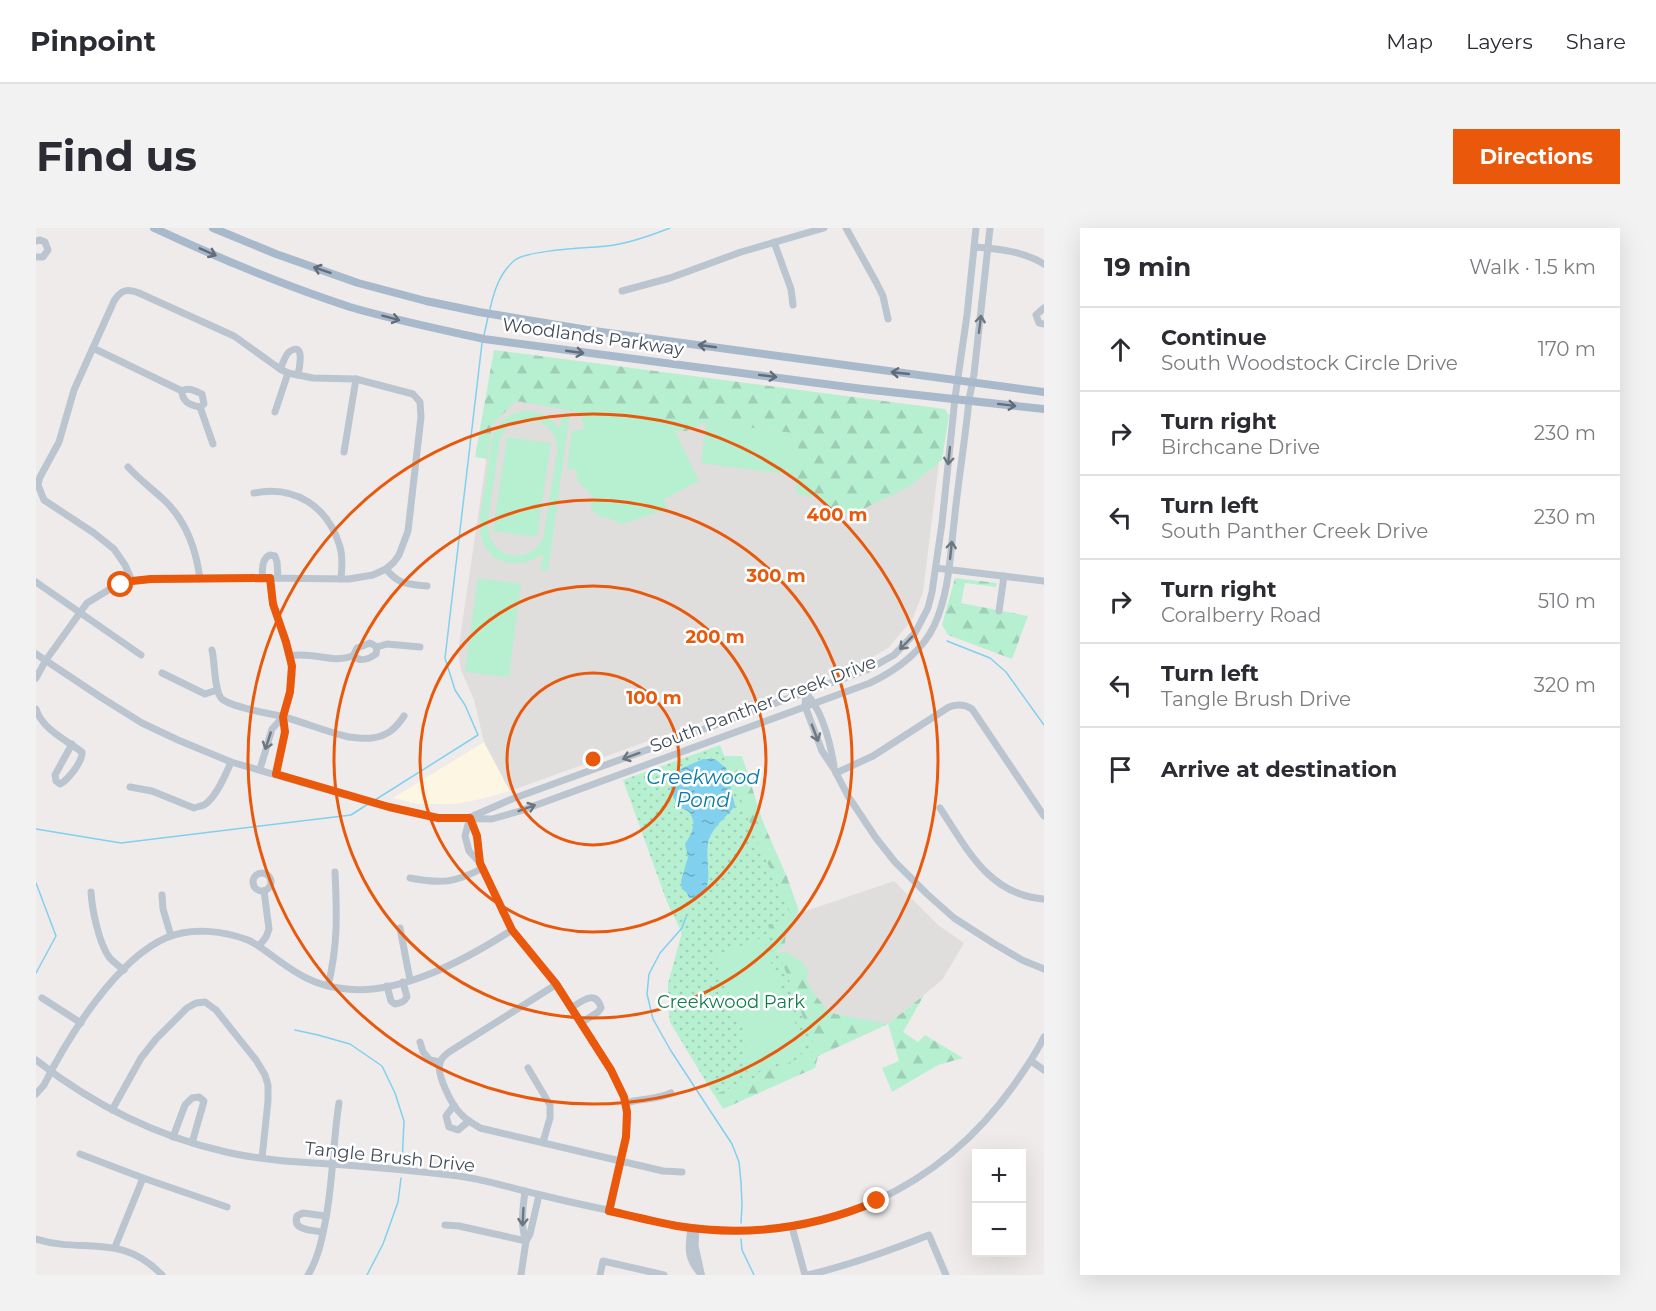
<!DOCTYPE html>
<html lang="en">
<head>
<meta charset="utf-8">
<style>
	:root { --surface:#fff; --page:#f2f2f3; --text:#2b2b33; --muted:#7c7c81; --line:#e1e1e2; --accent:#ea580c }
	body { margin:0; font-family:Montserrat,sans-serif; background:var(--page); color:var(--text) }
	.controls { position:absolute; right:18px; bottom:18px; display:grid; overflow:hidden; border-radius:0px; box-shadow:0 6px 24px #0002 }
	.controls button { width:54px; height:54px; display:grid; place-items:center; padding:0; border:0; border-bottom:2px solid var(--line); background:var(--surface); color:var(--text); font:30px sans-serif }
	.stop { position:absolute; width:18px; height:18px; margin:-14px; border:4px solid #ea580c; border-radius:50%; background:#fff }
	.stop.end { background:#ea580c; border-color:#fff; box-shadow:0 2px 6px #0008 }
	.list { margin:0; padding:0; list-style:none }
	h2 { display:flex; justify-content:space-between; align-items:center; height:78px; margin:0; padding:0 24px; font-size:26px }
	h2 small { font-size:20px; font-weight:400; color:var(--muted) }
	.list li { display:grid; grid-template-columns:39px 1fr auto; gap:18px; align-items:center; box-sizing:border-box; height:84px; padding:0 24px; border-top:2px solid var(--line) }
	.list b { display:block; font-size:22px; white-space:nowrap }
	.list p { margin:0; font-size:20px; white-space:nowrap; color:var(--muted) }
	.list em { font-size:20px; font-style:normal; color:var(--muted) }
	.icon { flex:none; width:33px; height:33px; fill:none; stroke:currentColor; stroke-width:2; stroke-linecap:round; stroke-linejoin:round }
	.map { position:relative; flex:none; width:1008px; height:1047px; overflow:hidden; border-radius:0px }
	header { display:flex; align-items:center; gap:36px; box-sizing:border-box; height:84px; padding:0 30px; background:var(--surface); border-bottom:2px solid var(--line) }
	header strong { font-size:28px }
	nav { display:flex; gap:33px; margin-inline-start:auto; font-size:21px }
	.intro { display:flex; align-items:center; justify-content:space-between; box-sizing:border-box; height:144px; padding:0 36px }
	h1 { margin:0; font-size:42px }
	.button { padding:15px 27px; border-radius:0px; background:var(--accent); color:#fff; font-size:21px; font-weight:700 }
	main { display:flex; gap:36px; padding:0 36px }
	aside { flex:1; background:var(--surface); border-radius:0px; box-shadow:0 6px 24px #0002 }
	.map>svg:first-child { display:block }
	.commercial { fill:#fcf6e2 }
	.education { fill:#e0dddd }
	.forest { fill:url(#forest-firs) }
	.park { fill:url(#park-dots) }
	.pitch { fill:#b6f0d1; fill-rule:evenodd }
	.water { fill:url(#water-ripples) }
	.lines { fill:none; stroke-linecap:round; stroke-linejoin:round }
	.stream { stroke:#81d0ee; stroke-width:1.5 }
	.minor { stroke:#bbc5cf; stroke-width:7 }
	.major { stroke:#a9b9cc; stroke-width:8 }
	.oneway { stroke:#626d7c }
	.oneway2 { stroke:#6d7782 }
	.route { stroke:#ea580c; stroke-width:8 }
	.ring { fill:none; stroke:#e8590c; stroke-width:3 }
	.labels { text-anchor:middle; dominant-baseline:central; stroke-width:5; stroke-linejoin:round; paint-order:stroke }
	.street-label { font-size:18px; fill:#434d59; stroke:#fff }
	.park-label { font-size:18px; fill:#137c4f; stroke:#fff }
	.water-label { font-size:20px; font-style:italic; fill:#077ba9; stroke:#fff }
	.centre { fill:#e8590c; stroke:#fff; stroke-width:3 }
	.ring-label { font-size:18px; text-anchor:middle; font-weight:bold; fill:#e8590c; stroke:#fff; stroke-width:5; stroke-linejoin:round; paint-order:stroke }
</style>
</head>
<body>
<header>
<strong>Pinpoint</strong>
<nav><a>Map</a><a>Layers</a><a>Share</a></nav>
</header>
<div class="intro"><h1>Find us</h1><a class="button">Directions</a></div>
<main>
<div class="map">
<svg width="1008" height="1047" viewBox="0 0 1008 1047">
	<defs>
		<pattern id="forest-firs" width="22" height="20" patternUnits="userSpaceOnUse" patternTransform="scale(1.5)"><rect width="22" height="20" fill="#b6f0d1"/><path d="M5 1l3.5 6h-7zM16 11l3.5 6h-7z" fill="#9ecfb6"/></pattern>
		<pattern id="park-dots" width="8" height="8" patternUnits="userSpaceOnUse" patternTransform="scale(1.5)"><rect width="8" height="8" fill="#b6f0d1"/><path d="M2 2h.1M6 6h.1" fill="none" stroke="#9ecfb6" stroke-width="1.8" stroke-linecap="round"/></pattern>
		<pattern id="water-ripples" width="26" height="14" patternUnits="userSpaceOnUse" patternTransform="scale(1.5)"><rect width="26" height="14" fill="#81d0ee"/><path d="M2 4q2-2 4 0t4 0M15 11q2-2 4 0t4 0" fill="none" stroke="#6babc4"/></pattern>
	</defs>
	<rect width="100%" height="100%" fill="#efebeb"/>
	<polygon class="commercial" points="448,514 474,563 445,571 420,576 381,576 357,570"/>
	<g class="education">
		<polygon points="465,131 857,229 903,235 887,364 876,392 852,420 823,437 474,563 448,514 438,472 425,442 422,424"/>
		<polygon points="858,653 902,697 928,715 906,752 852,796 782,828 732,696"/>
	</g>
	<g class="forest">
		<polygon points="458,122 909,181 913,187 906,232 874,258 821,284 798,288 784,270 761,266 758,247 764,206 670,194 650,203 639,203 614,185 584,178 546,188 537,183 480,173 456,197 451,231 439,229"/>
		<polygon points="919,350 961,355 960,359 929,355 925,375 992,388 976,431 912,407 906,397"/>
		<path d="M680 528H706L727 594 751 649 763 683C756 694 749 702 749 715L744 720 740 721 741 725 751 724 767 735 772 742C772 746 770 749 771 752 772 758 790 782 795 785L852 796 888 767 867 804 882 814 889 807 927 830 902 837 856 864 846 840 863 833 852 796 782 828 779 840 687 881 634 794 632 756 646 705Z"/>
	</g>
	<polygon class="park" points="684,517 720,610 756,688 732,697 780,823 678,867 634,794 632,756 646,705 631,674 587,552"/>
	<g class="pitch">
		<polygon points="583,178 614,185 639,203 663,253 628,271 631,281 584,297 583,295 570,289 569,291 563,288 563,286 557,284 553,272 559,270 542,254 540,242 531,241 536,203 548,201 546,188"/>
		<path d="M488 183C504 183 514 188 524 201L527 184 534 185 512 343 505 342 507 326C484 342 451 338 445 307 441 290 448 269 450 252 452 239 453 224 456 211 457 207 459 203 462 199 468 189 477 185 488 183ZM489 191C508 191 522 204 521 223L507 311C488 341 450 328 452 293L464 211C469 199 476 194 489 191Z"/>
		<polygon points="670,194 764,206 758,247 665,235"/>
		<polygon points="471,209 515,215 501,309 457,303"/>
		<polygon points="442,350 485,356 473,449 429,444"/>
		<path d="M725 710 728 711 731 720 735 721 737 726 734 727 733 730 769 820 768 824 714 847C702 833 712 826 710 811 709 806 707 798 704 793 701 789 697 787 695 782 693 776 694 769 692 763 688 752 683 742 678 732L681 727Z"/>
	</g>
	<path class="water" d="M667 531H679L690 540 699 578C691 588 677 599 673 611 666 631 685 668 653 670L651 665 646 661 645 653 652 629 649 616C655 607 662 595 653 584 650 581 647 582 644 579 636 571 635 561 633 551L638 544Z"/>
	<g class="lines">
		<g class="stream">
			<path d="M454 81C458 63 464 44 479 32 492 22 552 20 571 18 591 16 616 7 634 0"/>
			<polyline points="448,107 452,89"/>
			<polyline points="911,413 954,430 970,444 1008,497"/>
			<polyline points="339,572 442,507 429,477 419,462 409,430 446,115"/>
			<polyline points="0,601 85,615 315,587 332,576"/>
			<polyline points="0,655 20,708 0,745"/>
			<polyline points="650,689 646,700 624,725 613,746 611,766 617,791 635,823 696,916 703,934 705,954 706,977 705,995"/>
			<polyline points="259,802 282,807 314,816 346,838 359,865 368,893 366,937"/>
			<polyline points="705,1011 706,1022 718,1047"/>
			<polyline points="331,1047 347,1016 362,974 365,950"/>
		</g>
		<g class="minor">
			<polyline points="810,0 840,54 847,68 852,91"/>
			<polyline points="0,13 4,12 9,14 12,22 7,29 0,29"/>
			<polyline points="738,14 755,61 757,77"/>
			<path d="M939 19C963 21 987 23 1008 36"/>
			<polyline points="586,63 634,50 705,24 788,0"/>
			<polyline points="1008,80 1000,87 1003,95 1008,96"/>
			<path d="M57 120 146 163C153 159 159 163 166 166L168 176 164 179C154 177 146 174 146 163"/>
			<path d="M244 141C247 136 249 127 253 124 270 112 263 141 262 147"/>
			<polyline points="164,179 177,216"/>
			<polyline points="239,184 252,145"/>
			<polyline points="308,224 320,151"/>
			<path d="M92 239C103 251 115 260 127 271 150 292 160 320 164 351"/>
			<path d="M218 265C259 257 292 278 304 319 307 329 306 341 305 351"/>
			<polyline points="900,340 1008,353"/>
			<path d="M350 341C363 357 371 356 391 358"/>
			<path d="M226 350C227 341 225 331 234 327L239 328 241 334 242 350"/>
			<polyline points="0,354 105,427"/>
			<polyline points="963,383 968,348"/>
			<path d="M341 419 340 426C333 431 325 435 317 428L321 420 334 415 341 419 351 416 384 419"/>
			<path d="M176 422C179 434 178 464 186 471 197 480 233 485 248 489 270 495 291 504 313 509 321 510 329 511 336 510 352 508 360 500 368 488"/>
			<path d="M0 426 66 470 106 495 142 512 195 534 337 575 402 590 456 591 484 583 834 455C861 442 885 425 898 398 913 366 914 329 918 295 922 254 929 213 933 172L938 146 954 0"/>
			<path d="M254 428C276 423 296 436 317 428"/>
			<polyline points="126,445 169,466 181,462"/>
			<path d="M0 450 10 432 51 375 74 361 96 353 115 351 226 350 313 351 337 347 350 341 358 334 363 327 372 303 385 189 384 174 377 166 320 151 277 150 252 145 244 141 198 108 103 65C91 60 85 62 78 73L38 162 23 214 4 249 2 257 8 272 58 305 78 321 89 337 96 353"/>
			<polyline points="770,465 769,478 786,523 798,541 812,568 840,610 859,634 891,666 918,690 957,715 986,732 1008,741"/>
			<path d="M770 465C787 484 794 513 798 538"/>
			<path d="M0 481C6 501 30 512 46 524 47 533 32 552 24 556L20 553 19 547 36 516"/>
			<polyline points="224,541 236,501 247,489 254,464 256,447 254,428 237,376 234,350"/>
			<path d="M800 545 837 528 913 479C921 476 928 476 936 481L1008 588"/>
			<polyline points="240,546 249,504 247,489"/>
			<path d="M94 559 116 563 158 580C161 579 165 578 168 577 180 570 190 546 195 534"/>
			<path d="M904 580C931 621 953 667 1008 671"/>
			<polyline points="437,588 476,571 833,441 858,427 879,405 892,380 896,364 906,295 919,170 931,87 940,0"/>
			<polyline points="434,589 429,608 433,623 444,635 476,702 521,756 575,842 588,869 592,891 590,909 574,983"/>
			<polyline points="434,589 441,608 444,635"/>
			<circle cx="226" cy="654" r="9"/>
			<path d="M374 650C406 656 418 655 447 640"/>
			<path d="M55 664C56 682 63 715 73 729 77 734 83 738 88 742"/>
			<polyline points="126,667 127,681 135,708"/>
			<polyline points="364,700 374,752"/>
			<polyline points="223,718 230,709 233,701 228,663"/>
			<path d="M521 756 413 824C409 827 405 830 404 835 400 846 416 878 425 886 430 892 438 896 444 900L627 943 646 944"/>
			<path d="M292 758C302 717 301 686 299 644"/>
			<path d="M351 758 355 773 359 776C365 775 368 774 371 769L367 754"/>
			<polyline points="6,770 45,795"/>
			<path d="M535 780C546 773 560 761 565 780L562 784 545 795"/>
			<polyline points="384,814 387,824 394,832 404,834"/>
			<path d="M0 832C56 876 120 908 190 924 224 932 260 934 295 936 338 939 381 943 423 948 451 952 478 961 505 967 529 973 552 978 576 983 603 990 630 997 658 1000 786 1016 904 961 978 857 989 841 1000 826 1008 809"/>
			<polyline points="995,833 1008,842"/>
			<polyline points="492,840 514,877 514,890 507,914"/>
			<path d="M0 866 8 857C32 809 81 730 132 709 156 699 188 703 212 712 223 717 232 725 242 732 261 746 279 757 303 760 361 770 429 732 476 702"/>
			<path d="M589 875C605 870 621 872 635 865"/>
			<polyline points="418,877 410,888 413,899 422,902 433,893"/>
			<polyline points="76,882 105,830 120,811 151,780 160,775 169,774 180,782 220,832 229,847 232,857 232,873 226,930"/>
			<polyline points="137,909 149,877 156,870 163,869 168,873 156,915"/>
			<polyline points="44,926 107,950 191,979"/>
			<path d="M489 963C487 980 484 997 490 1013"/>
			<polyline points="409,997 423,998 490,1013"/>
			<polyline points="756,999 769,1047"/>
			<path d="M655 1000C652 1020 651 1031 665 1046"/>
			<polyline points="660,1001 659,1018 665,1045"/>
			<path d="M287 1004C276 1002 256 1003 261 988L267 985 290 988"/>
			<path d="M0 1011C48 1026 85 1004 126 1047"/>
			<polyline points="79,1019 107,950"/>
			<path d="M272 1047C283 1029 286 1010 290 990 297 952 297 913 303 875"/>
			<polyline points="485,1047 490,1013 494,1006 503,967"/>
			<polyline points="564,1047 567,1033 628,1047"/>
			<path d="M772 1047C814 1037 853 1023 893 1007L910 1047"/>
		</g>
		<g class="major">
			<path d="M118 0C182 30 247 57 314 79 358 92 403 101 448 111L827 161 1008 181"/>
			<polyline points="177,0 240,26 322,55 390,73 443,84 558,103 1008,164"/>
		</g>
	</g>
	<defs><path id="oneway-shaft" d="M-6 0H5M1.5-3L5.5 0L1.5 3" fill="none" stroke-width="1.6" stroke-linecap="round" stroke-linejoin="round" transform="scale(1.5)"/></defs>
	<g class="oneway">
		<use href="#oneway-shaft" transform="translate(172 24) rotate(24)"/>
		<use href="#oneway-shaft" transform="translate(286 42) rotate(-161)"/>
		<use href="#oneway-shaft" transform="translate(355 90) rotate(15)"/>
		<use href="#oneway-shaft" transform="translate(671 118) rotate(-172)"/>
		<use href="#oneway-shaft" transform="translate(539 124) rotate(8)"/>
		<use href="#oneway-shaft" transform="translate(864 145) rotate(-174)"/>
		<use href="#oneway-shaft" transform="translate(732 148) rotate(7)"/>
		<use href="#oneway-shaft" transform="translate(971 177) rotate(7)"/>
	</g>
	<g class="oneway2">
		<use href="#oneway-shaft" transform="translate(944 96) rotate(-83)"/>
		<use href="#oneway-shaft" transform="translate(913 228) rotate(96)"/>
		<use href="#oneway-shaft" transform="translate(915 322) rotate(-84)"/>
		<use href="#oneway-shaft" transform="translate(870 415) rotate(134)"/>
		<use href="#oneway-shaft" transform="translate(779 505) rotate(69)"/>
		<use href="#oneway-shaft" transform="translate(232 513) rotate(108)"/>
		<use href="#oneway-shaft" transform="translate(595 528) rotate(160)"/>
		<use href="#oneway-shaft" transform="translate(491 580) rotate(-20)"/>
		<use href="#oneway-shaft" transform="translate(487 989) rotate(93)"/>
	</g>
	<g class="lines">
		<path class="route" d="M85 357 96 353 115 351 234 350 237 376 250 414 256 438 254 464 247 489 249 504 240 546 353 579 402 590H434L441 608 444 635 476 702 520 756 575 842 588 869 591 884 590 909 573 983C596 988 619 994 641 998 710 1009 778 1000 841 973"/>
	</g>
	<g class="ring">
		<circle cx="557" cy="531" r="86"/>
		<circle cx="557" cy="531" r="173"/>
		<circle cx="557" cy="531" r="259"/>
		<circle cx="557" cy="531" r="345"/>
	</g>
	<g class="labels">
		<g class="street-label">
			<text transform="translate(557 109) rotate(8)">Woodlands Parkway</text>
			<text transform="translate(727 476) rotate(-21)">South Panther Creek Drive</text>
			<text transform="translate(354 929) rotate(6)">Tangle Brush Drive</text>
		</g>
		<g class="park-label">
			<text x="695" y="774">Creekwood Park</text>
		</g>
		<g class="water-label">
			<text x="667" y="549">Creekwood<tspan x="667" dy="23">Pond</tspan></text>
		</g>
	</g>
	<circle cx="557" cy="531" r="9" class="centre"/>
	<g class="ring-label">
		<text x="801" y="293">400 m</text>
		<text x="740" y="354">300 m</text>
		<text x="679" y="415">200 m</text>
		<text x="618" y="476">100 m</text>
	</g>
</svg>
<div class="controls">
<button>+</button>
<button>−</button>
</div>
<div class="stop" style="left:85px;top:357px"></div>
<div class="stop end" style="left:841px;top:973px"></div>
</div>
<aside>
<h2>19 min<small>Walk · 1.5 km</small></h2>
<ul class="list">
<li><svg class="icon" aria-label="ahead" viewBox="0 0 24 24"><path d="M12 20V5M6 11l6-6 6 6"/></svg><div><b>Continue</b><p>South Woodstock Circle Drive</p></div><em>170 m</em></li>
<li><svg class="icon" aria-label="right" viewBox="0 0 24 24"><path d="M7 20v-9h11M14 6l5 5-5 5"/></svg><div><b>Turn right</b><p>Birchcane Drive</p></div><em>230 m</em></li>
<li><svg class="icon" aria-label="left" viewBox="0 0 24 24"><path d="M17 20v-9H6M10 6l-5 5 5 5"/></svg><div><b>Turn left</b><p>South Panther Creek Drive</p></div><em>230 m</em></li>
<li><svg class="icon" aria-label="right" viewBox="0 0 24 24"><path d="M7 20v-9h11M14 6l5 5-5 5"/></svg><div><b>Turn right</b><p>Coralberry Road</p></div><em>510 m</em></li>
<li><svg class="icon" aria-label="left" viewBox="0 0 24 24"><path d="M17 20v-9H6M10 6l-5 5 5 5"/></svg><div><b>Turn left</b><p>Tangle Brush Drive</p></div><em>320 m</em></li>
<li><svg class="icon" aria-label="arrive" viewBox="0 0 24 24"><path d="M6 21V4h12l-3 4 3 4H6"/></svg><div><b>Arrive at destination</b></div></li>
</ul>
</aside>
</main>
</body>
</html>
